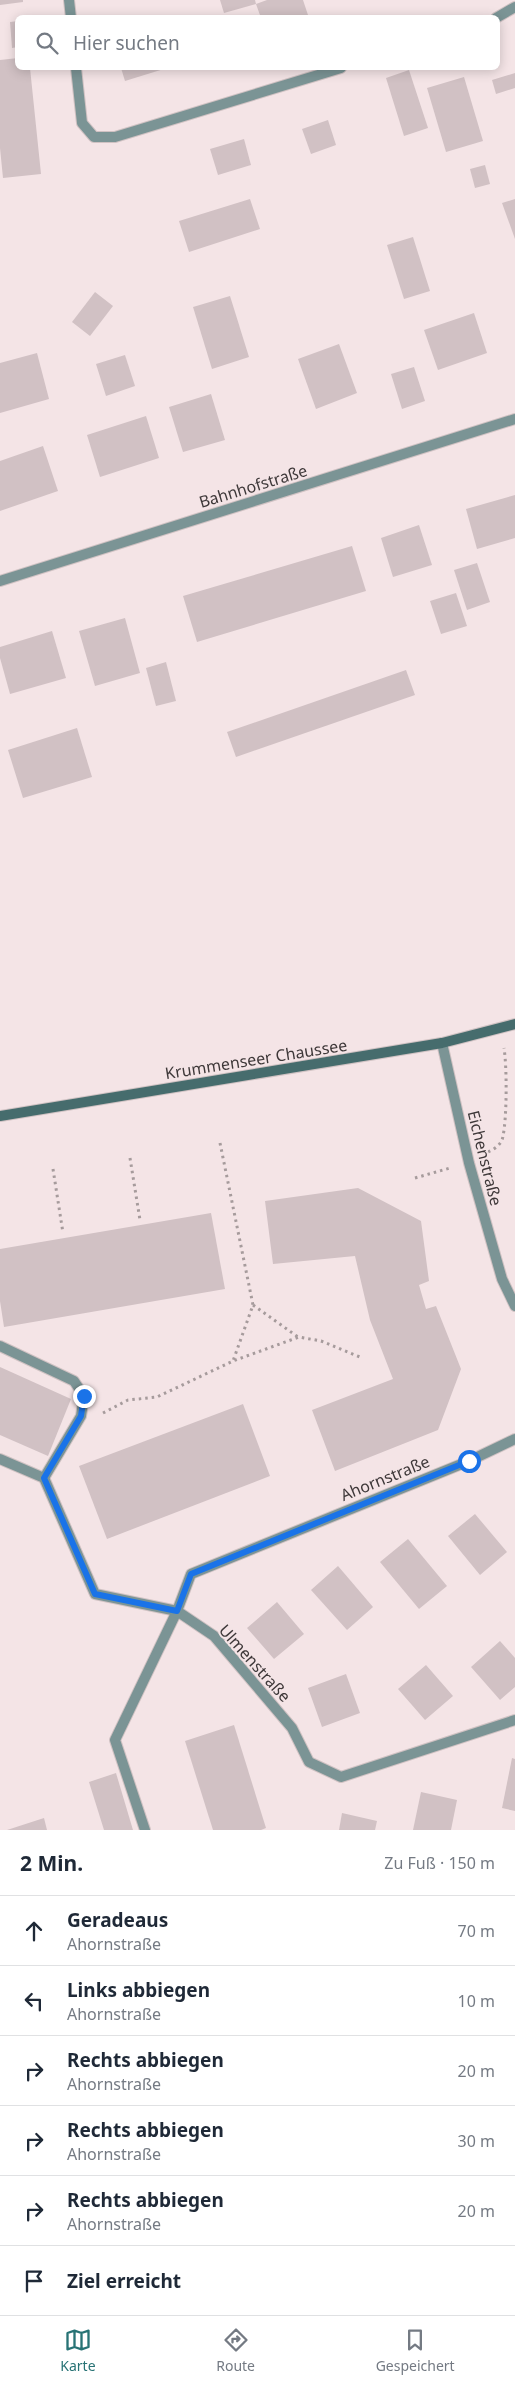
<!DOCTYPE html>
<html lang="de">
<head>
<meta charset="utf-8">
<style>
	:root { --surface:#fff; --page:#f2f2f3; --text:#1f2937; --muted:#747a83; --line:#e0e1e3; --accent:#287375 }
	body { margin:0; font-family:"Noto Sans",sans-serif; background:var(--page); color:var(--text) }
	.stop { position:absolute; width:15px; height:15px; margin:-11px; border:4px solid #1a73e8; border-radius:50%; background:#fff }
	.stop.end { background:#1a73e8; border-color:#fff; box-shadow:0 1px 5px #0008 }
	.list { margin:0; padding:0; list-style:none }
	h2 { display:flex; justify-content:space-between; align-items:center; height:65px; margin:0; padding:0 20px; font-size:21px }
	h2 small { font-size:16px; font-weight:400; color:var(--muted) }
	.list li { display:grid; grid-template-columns:32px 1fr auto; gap:15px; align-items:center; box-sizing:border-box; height:70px; padding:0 20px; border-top:1px solid var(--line) }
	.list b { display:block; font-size:19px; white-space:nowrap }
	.list p { margin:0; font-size:16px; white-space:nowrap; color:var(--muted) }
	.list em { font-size:16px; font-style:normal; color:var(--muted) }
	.icon { flex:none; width:28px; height:28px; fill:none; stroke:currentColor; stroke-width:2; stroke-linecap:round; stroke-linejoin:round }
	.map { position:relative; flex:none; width:515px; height:1830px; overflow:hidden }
	.search { position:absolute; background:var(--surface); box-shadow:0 2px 12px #0003; left:15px; right:15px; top:15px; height:55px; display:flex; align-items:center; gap:12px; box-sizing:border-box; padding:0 18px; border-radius:8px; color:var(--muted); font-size:19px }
	.sheet { height:485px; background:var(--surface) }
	nav { display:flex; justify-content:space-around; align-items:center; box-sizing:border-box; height:70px; border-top:1px solid var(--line); background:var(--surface); font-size:14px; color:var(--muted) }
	nav a { display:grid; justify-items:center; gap:2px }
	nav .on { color:var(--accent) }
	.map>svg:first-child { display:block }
	.building { fill:#d1c1c4 }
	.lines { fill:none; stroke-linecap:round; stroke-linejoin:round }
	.lane-casing { stroke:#d0c2c3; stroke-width:12 }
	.street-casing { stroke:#d0c2c3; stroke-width:12 }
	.secondary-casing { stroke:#d0c2c3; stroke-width:12 }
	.path { stroke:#a69b9c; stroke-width:3; stroke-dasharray:2.5 4; stroke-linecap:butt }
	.lane { stroke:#7b9495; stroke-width:10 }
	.street { stroke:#7b9495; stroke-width:10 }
	.secondary { stroke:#466c6d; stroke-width:10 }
	.route { stroke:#1a73e8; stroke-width:6 }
	.labels { text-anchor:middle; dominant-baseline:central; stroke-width:4; stroke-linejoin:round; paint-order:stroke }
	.street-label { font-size:16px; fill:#3e3839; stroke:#f4e4e6 }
</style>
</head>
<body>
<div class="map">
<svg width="515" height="1830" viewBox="0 0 515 1830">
	<rect width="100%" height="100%" fill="#f4e4e6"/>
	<g class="building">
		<polygon points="0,0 23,0 23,2 0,5"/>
		<polygon points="220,0 255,0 256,4 224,13"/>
		<polygon points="267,0 303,0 309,18 261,18 256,4"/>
		<polygon points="18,21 18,47 12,48 10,22"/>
		<polygon points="18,58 18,68 30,68 41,174 3,178 0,148 0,60"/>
		<polygon points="121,68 167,68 125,81"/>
		<polygon points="409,70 428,128 404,136 386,78"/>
		<polygon points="515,73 515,88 496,94 492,80"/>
		<polygon points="464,77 483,141 446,152 427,88"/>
		<polygon points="328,120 336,145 311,154 302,129"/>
		<polygon points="244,139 251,165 218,175 210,149"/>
		<polygon points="485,165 490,184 475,188 470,169"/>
		<polygon points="250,199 260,229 189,252 179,221"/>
		<polygon points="515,199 515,239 502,203"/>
		<polygon points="413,237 430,291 404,299 387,245"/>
		<polygon points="95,292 113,306 90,336 72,322"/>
		<polygon points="230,296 249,357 212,369 193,307"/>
		<polygon points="474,313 487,353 438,370 424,330"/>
		<polygon points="339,344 357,393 316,409 298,359"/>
		<polygon points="37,353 49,399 0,413 0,363"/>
		<polygon points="125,355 135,386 106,396 96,364"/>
		<polygon points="414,367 425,401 402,409 391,374"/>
		<polygon points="211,394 225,440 183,452 169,407"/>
		<polygon points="146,416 159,458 100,477 87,435"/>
		<polygon points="43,446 58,491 0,511 0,461"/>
		<polygon points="515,495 515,538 477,549 466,509"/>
		<polygon points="419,525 432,565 393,577 381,538"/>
		<polygon points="352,546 366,591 197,642 183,596"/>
		<polygon points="477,563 490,602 467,610 454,570"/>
		<polygon points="456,593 467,626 441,634 430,601"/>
		<polygon points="125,618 140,673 95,686 79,631"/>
		<polygon points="52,631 66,678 10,694 0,658 0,647"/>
		<polygon points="166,662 176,701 156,706 146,668"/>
		<polygon points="406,670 415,695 236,757 227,732"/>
		<polygon points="77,728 92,777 23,798 8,750"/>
		<polygon points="358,1188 421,1221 429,1281 419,1285 426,1309 436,1306 461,1369 438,1430 335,1471 312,1410 393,1379 370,1320 355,1256 273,1264 265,1201"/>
		<polygon points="211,1213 225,1289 4,1327 0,1301 0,1249"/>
		<polygon points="0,1367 71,1399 48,1456 0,1435"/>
		<polygon points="243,1404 270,1476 107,1539 79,1466"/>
		<polygon points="475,1514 507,1552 480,1575 448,1536"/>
		<polygon points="408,1539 447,1586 419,1609 380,1562"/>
		<polygon points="338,1566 373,1607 347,1630 311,1590"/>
		<polygon points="277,1602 304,1634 274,1659 247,1628"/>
		<polygon points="500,1641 515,1658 515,1687 500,1700 471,1667"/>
		<polygon points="426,1665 453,1696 425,1720 398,1689"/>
		<polygon points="346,1674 360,1713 322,1727 308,1688"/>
		<polygon points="234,1725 266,1828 261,1830 213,1830 185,1741"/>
		<polygon points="512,1758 515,1759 515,1811 502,1808"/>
		<polygon points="116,1773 133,1830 104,1830 89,1782"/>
		<polygon points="421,1792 457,1800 451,1830 413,1830"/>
		<polygon points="342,1813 377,1821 375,1830 339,1830"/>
		<polygon points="44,1818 47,1830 7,1830"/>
	</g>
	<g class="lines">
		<defs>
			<g id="lane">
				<polyline points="0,1346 74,1381 84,1396 81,1416 44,1478"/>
				<polyline points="0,1459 44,1478 95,1594 177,1611"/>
			</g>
			<g id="street">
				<polyline points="69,0 71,18"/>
				<polyline points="496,18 515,7"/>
				<polyline points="76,68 82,123 94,137 115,137 341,68"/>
				<polyline points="0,581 515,419"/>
				<polyline points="442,1043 469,1163 502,1279 515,1306"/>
				<polyline points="177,1611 214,1636 292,1728 309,1762 341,1777 515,1720"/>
				<polyline points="145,1830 115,1740 177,1611 191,1574 469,1461 515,1439"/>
			</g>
			<polyline id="secondary" points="0,1116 442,1043 515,1024"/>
		</defs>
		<use href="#lane" class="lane-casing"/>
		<use href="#street" class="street-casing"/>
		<use href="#secondary" class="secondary-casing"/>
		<g class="path">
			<polyline points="220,1143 253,1305 233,1361"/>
			<path d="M488 1152C495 1149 502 1144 503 1136 507 1117 507 1067 504 1048"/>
			<polyline points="130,1158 140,1220"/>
			<polyline points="53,1169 63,1233"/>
			<polyline points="415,1178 450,1168"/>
			<polyline points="253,1305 298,1337"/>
			<polyline points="103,1413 128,1400 157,1397 233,1361 299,1337 321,1341 360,1357"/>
		</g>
		<use href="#lane" class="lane"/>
		<use href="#street" class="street"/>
		<use href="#secondary" class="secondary"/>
	</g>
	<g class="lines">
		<polyline class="route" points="84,1396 81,1416 44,1478 95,1594 177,1611 191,1574 469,1461"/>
	</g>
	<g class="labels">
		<g class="street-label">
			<text transform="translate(253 486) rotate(-17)">Bahnhofstraße</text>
			<text transform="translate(256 1059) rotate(-9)">Krummenseer Chaussee</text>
			<text transform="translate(485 1158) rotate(76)">Eichenstraße</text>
			<text transform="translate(385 1478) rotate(-22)">Ahornstraße</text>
			<text transform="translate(255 1663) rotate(48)">Ulmenstraße</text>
		</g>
	</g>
</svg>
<div class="stop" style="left:469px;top:1461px"></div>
<div class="stop end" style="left:84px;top:1396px"></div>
<div class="search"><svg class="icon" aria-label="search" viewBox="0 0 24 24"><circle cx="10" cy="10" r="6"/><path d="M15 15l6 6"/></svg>Hier suchen</div>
</div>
<section class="sheet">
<h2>2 Min.<small>Zu Fuß · 150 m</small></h2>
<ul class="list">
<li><svg class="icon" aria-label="ahead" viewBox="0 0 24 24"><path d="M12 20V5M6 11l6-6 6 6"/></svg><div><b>Geradeaus</b><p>Ahornstraße</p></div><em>70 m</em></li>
<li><svg class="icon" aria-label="left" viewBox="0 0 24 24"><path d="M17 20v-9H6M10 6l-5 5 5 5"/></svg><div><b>Links abbiegen</b><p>Ahornstraße</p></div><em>10 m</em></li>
<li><svg class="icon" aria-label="right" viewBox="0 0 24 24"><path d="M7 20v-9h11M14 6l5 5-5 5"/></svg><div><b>Rechts abbiegen</b><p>Ahornstraße</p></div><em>20 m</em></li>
<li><svg class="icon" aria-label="right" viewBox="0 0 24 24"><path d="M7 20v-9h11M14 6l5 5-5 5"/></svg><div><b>Rechts abbiegen</b><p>Ahornstraße</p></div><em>30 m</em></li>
<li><svg class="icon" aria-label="right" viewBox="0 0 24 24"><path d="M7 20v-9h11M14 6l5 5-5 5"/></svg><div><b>Rechts abbiegen</b><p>Ahornstraße</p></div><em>20 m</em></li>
<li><svg class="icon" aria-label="arrive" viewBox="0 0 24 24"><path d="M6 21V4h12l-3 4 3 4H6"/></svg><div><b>Ziel erreicht</b></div></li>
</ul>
</section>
<nav>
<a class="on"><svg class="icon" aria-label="map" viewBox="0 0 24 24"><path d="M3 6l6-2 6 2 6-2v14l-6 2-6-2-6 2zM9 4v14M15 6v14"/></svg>Karte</a>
<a><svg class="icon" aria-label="directions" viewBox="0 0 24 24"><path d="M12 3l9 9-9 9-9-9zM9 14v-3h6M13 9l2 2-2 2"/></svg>Route</a>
<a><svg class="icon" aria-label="saved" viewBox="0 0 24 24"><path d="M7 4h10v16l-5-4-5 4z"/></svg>Gespeichert</a>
</nav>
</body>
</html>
